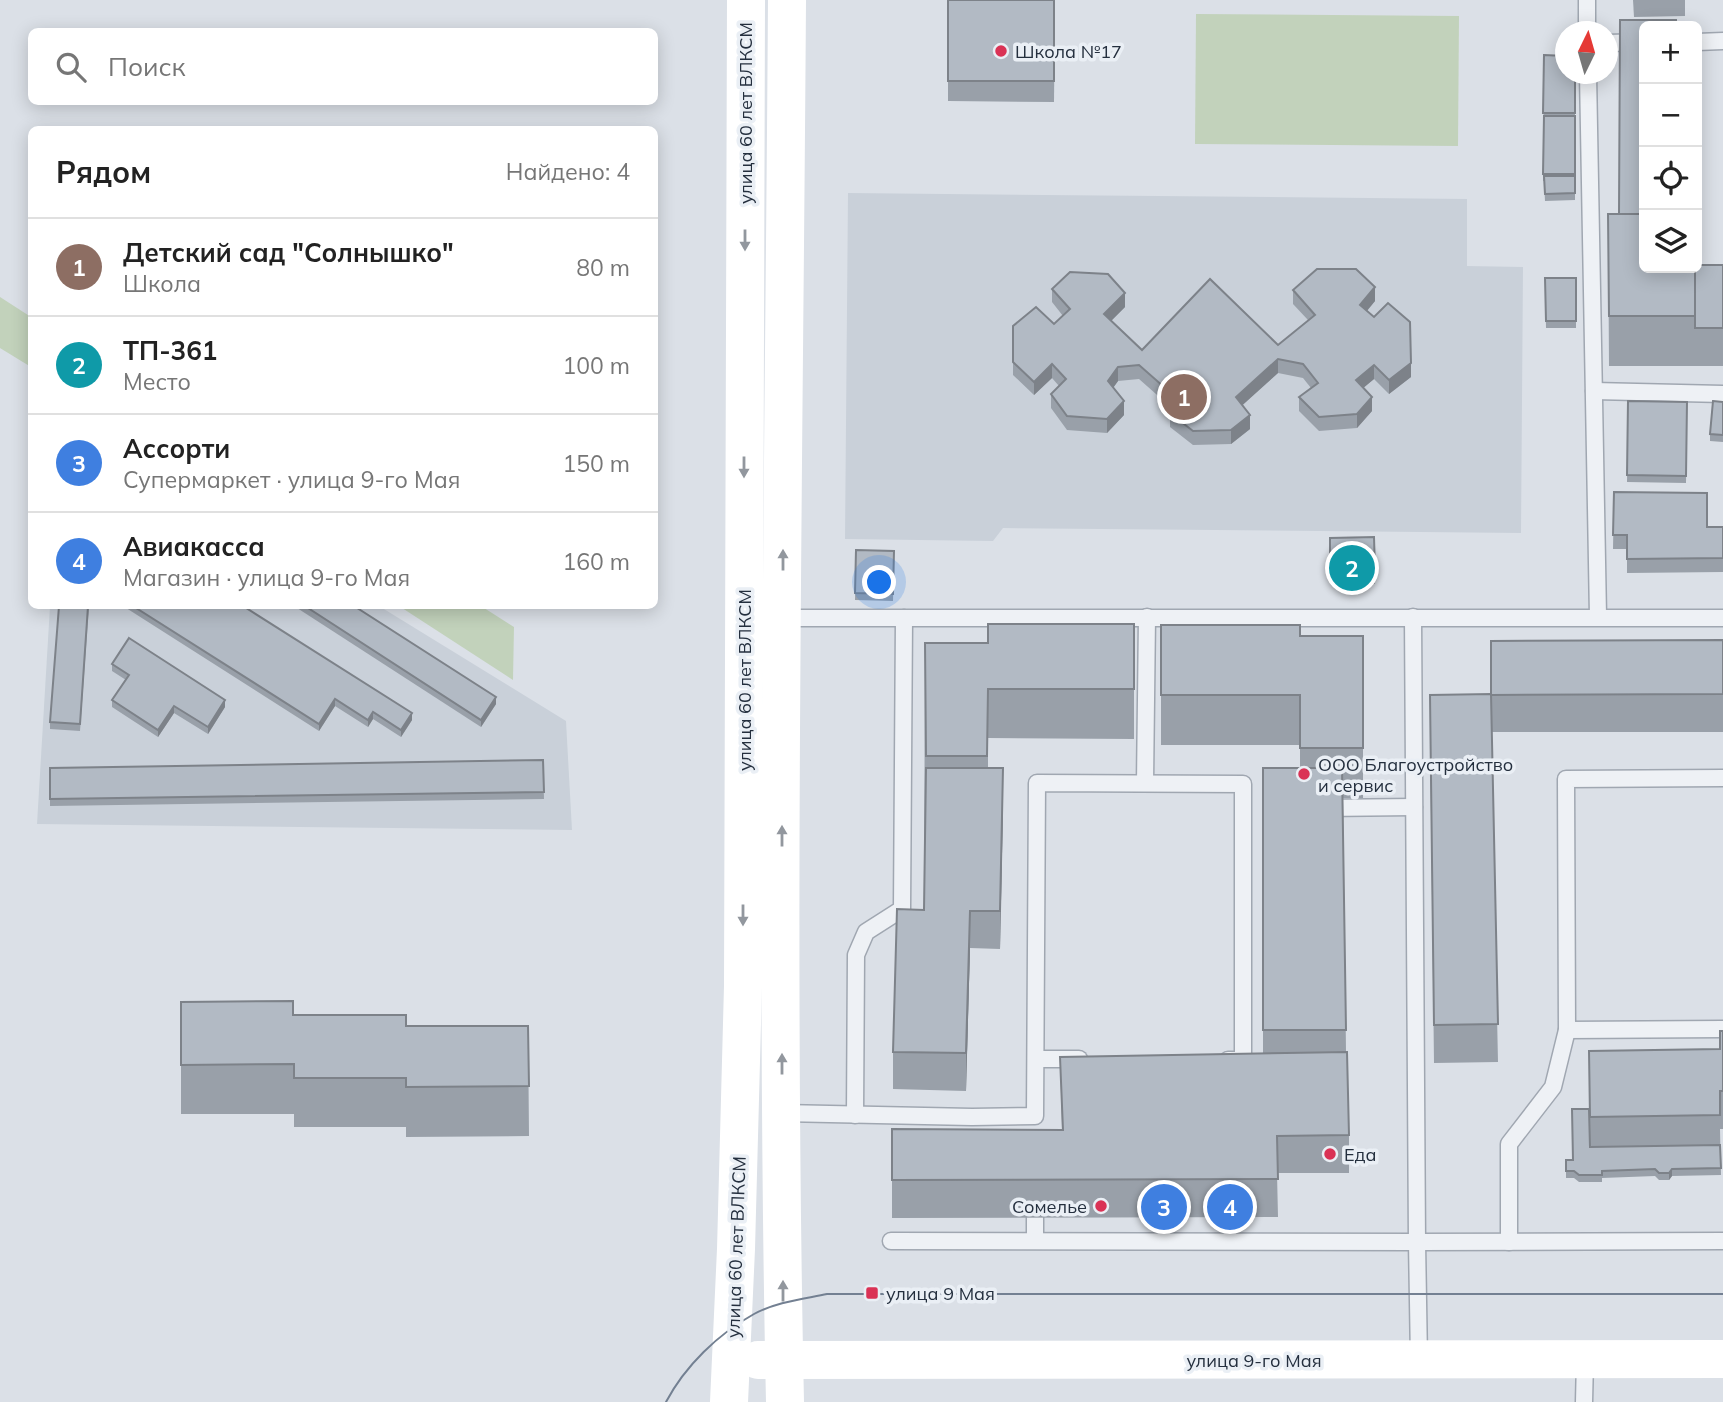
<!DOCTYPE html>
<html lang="ru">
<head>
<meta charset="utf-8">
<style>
	:root { --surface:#fff; --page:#f2f2f2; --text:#222; --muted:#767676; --line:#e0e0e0; --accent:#da3255 }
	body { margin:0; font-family:Mulish,sans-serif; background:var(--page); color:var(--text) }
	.controls { position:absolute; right:21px; top:21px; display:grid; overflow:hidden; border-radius:10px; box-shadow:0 4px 18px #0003 }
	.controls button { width:63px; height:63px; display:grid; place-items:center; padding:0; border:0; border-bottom:2px solid var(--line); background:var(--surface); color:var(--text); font:35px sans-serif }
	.compass { position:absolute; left:1555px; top:21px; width:63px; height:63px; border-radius:50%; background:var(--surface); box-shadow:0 4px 18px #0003; rotate:5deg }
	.you { position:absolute; left:880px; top:583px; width:24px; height:24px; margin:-18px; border:5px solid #fff; border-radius:50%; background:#1a73e8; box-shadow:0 0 0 10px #1a73e833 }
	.badge { display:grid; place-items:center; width:46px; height:46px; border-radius:50%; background:var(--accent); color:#fff; font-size:23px; font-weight:700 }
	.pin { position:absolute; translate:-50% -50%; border:4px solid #fff; box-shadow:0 2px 7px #0006 }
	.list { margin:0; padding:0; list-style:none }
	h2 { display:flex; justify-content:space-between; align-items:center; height:91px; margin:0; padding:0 28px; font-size:30px }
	h2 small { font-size:23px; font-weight:400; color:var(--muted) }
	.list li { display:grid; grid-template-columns:46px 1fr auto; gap:21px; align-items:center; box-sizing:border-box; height:98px; padding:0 28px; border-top:2px solid var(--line) }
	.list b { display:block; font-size:26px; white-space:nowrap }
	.list p { margin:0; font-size:23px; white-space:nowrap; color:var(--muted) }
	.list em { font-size:23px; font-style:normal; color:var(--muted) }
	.icon { flex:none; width:38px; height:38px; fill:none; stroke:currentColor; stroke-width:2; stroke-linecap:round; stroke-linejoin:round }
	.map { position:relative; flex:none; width:1723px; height:1402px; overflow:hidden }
	.search { position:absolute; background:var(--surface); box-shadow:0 4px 18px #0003; left:28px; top:28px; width:630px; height:77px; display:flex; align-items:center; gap:18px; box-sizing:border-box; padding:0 24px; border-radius:10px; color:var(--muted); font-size:26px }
	.panel { position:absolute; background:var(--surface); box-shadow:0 4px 18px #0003; left:28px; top:126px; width:630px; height:483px; border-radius:10px }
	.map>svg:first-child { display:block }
	.built { fill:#c9d0d9 }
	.green { fill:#c2d2bb }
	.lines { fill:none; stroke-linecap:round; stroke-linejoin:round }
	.lane-casing { stroke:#a0a7b1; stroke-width:19 }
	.lane { stroke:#eef1f5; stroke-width:16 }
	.secondary { stroke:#fff; stroke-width:38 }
	.tram { stroke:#738092; stroke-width:2 }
	.wall { fill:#99a0a9 }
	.shaded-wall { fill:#7d8289 }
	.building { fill:#b2bac4; stroke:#7d8289; stroke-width:2 }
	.oneway { fill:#92979e }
	.poi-dot { fill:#da3255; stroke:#eaeff5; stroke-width:2.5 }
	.labels { text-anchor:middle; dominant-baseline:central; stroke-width:7; stroke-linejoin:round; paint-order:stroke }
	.poi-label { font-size:18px; fill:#242f3e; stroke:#eaeff5; text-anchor:start }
	.street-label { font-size:18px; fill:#242f3e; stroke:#eaeff5 }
</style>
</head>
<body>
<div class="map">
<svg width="1723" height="1402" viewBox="0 0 1723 1402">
	<rect width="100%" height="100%" fill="#dbe0e7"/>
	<g class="built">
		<polygon points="848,193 1467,199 1467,266 1523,267 1521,533 1003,528 993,541 845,539"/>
		<polygon points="50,606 379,606 566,721 572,830 37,824"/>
	</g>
	<g class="green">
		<polygon points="1196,14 1459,16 1458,146 1195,144"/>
		<polygon points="0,297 31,317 31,367 0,348"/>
		<polygon points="399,606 481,606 514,627 513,680"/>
	</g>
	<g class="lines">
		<defs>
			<g id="lane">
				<polyline points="1587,0 1587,32"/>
				<polyline points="1697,42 1723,41"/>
				<polyline points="1608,43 1644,42"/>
				<polyline points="1588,74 1598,616"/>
				<polyline points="1594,391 1723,394"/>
				<polyline points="1413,617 1417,1242 1723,1241"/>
				<polyline points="782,618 1723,618"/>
				<polyline points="1723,778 1566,779 1567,1030 1723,1029"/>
				<polyline points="1145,783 1147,617"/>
				<polyline points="1323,808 1414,807"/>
				<polyline points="1037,1059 1079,1059"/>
				<polyline points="782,1113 972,1117 1035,1116 1037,783 1243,784 1243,1060 1228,1060"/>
				<polyline points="855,1115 856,955 866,932 902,909 904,618"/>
				<polyline points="1035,1217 1035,1240"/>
				<polyline points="891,1241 1417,1242 1419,1360"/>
				<polyline points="1509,1242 1509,1144 1553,1087 1567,1030"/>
				<polyline points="1584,1402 1585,1360"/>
			</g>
		</defs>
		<use href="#lane" class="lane-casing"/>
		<use href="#lane" class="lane"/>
		<g class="secondary">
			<polyline points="758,1360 1723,1359"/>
			<polyline points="729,1402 736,1249 743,986 746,0"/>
			<path d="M785 1402C775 935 784 467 787 0"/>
		</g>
		<path class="tram" d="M666 1402C685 1366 718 1334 754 1314 776 1302 803 1299 827 1294H1723"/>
	</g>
	<g class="wall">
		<polygon points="948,0 1055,0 1054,102 948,101"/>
		<polygon points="1633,0 1685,0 1685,16 1634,17"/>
		<polygon points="1544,55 1575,74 1575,200 1545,201 1544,181 1543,181"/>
		<polygon points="1608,214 1644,268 1723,265 1723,366 1609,366"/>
		<polygon points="1545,278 1576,278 1576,328 1546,328"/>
		<polygon points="1052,289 1125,307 1111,321 1142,350 1278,345 1308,320 1293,304 1293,290 1375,301 1367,311 1411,377 1389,394 1374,379 1363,388 1372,411 1357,428 1319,431 1299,411 1299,397 1311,388 1303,378 1278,373 1242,405 1250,429 1231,444 1193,445 1170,427 1170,413 1173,409 1139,379 1118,381 1113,388 1124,415 1107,433 1067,430 1051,408 1051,394 1059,386 1052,378 1034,395 1013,375 1013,326 1054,324 1063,316 1052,302"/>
		<polygon points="1628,401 1687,402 1686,483 1627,482"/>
		<polygon points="1723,402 1723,442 1710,441 1710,434"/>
		<polygon points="1614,492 1707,527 1723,527 1723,572 1627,573 1627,549 1613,549"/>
		<polygon points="1374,537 1375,584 1330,584 1330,538"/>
		<polygon points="856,550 894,551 893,601 855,600"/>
		<polygon points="89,606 80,731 50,729 50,722"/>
		<polygon points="123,606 243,606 412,720 401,737 373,719 368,727 335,706 319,731"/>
		<polygon points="294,606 354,606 496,704 481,727"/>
		<polygon points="1134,624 1134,739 988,738 988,768 1003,806 1000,949 970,948 966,1091 893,1089 893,1052 924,910 925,643 988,643"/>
		<polygon points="1161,625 1300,636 1363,636 1363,798 1343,798 1346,1052 1349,1135 1349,1173 1277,1173 1278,1217 892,1218 892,1129 1062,1130 1060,1057 1263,1053 1263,768 1300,768 1300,745 1161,745"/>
		<polygon points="1723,640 1723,732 1491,732 1498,1062 1434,1063 1430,732 1491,694 1491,641"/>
		<polygon points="112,664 225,707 208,734 174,713 158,737 112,707 112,700 126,680 112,671"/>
		<polygon points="543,760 544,799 50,806 50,768"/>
		<polygon points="181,1002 406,1026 528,1026 529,1136 406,1137 406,1127 294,1127 294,1114 181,1114"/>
		<polygon points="1723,1031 1723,1129 1720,1129 1721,1175 1672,1176 1669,1180 1659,1180 1655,1176 1602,1178 1602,1182 1579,1182 1574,1178 1566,1178 1566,1160 1573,1160 1590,1142 1589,1051 1720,1049"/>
	</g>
	<g class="shaded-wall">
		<polygon points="1375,287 1375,301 1360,319 1360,305"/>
		<polygon points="1125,293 1125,307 1104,328 1104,314"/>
		<polygon points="1278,359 1278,373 1236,411 1236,397"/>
		<polygon points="1411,363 1411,377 1389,394 1389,380"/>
		<polygon points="1052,364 1052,378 1034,395 1034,382"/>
		<polygon points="1374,365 1374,379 1356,394 1356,380"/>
		<polygon points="1118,367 1118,381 1108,395 1108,381"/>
		<polygon points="1372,397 1372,411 1357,428 1357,414"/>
		<polygon points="1124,401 1124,415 1107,433 1107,419"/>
		<polygon points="1250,415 1250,429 1231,444 1231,430"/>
		<polygon points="496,697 496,704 481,727 481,720"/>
		<polygon points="335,699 335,706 319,731 319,724"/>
		<polygon points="225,700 225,707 208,734 208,727"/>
		<polygon points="174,706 174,713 158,737 158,730"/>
		<polygon points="373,712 373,719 368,727 368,720"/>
		<polygon points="412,713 412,720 401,737 401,730"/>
		<polygon points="1003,768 1003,806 1000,949 1000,911"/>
		<polygon points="970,911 970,948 966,1091 966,1053"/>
		<polygon points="1672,1169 1672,1176 1669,1180 1669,1173"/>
	</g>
	<g class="building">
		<rect x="948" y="0" width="106" height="81"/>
		<polygon points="1620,20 1676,20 1676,26 1644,26 1644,214 1619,214"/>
		<polygon points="1544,55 1565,56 1565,74 1575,74 1575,113 1543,113"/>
		<polygon points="1544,116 1575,116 1575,174 1543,174"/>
		<polygon points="1544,176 1575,176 1575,193 1545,194"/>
		<polygon points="1608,214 1644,214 1644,268 1695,268 1695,316 1609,316"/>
		<polygon points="1697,265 1723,265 1723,328 1695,328 1695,268 1697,268"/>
		<polygon points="1317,269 1356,269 1375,287 1360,305 1374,317 1388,303 1410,322 1411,363 1389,380 1374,365 1356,380 1372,397 1357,414 1319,417 1299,397 1318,383 1303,364 1278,359 1236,397 1250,415 1231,430 1193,431 1170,413 1180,401 1139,365 1118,367 1108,381 1124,401 1107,419 1067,416 1051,394 1066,379 1052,364 1034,382 1013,362 1013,326 1036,307 1054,324 1070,309 1052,289 1070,272 1108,274 1125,293 1104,314 1142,350 1210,279 1278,345 1315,315 1293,290"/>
		<polygon points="1545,278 1576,278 1576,321 1546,321"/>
		<polygon points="1628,401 1687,402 1686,476 1627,475"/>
		<polygon points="1713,401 1723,402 1723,435 1710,434"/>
		<polygon points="1614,492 1707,493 1707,527 1723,527 1723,558 1627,559 1627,535 1613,535"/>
		<polygon points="1374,537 1375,570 1330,571 1330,538"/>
		<polygon points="856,550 894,551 893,594 855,593"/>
		<polygon points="59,606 88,606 80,724 50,722"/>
		<polygon points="133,606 243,606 412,713 401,730 373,712 368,720 335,699 319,724"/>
		<polygon points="305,606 354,606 496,697 481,720"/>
		<polygon points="988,624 1134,624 1134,689 988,689 987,756 926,756 925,643 988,643"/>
		<polygon points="1161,625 1300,625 1300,636 1363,636 1363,748 1300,748 1300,695 1161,695"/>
		<polygon points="129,638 225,700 208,727 174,706 158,730 112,700 129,675 112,664"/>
		<polygon points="1723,640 1723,694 1491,695 1491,641"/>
		<polygon points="1491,694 1498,1024 1434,1025 1430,695"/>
		<polygon points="543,760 544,792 50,799 50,768"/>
		<polygon points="926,768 1003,768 1000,911 970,911 966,1053 893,1052 897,909 924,910"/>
		<polygon points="1263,768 1342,768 1346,1030 1263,1030"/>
		<polygon points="293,1001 293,1015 406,1015 406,1026 528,1026 529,1086 406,1087 406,1078 294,1078 294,1064 181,1065 181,1002"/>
		<polygon points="1720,1031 1723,1031 1723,1091 1720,1091 1720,1115 1590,1117 1589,1051 1720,1049"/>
		<polygon points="1347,1052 1349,1135 1277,1136 1278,1179 892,1180 892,1129 1063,1130 1060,1057"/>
		<polygon points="1572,1109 1589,1109 1590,1147 1720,1145 1721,1168 1672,1169 1669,1173 1659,1173 1655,1169 1602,1171 1602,1175 1579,1175 1574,1171 1566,1171 1566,1160 1573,1160"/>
	</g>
	<defs><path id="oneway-solid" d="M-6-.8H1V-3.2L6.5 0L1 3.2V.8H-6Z" transform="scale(1.75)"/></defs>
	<g class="oneway">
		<use href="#oneway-solid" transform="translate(745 240) rotate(90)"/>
		<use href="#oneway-solid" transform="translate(744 467) rotate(90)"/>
		<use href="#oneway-solid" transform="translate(783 560) rotate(-90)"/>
		<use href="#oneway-solid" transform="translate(782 836) rotate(-90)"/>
		<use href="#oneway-solid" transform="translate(743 915) rotate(90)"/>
		<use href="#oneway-solid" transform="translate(782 1064) rotate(-90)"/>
		<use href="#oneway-solid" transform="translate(783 1291) rotate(-90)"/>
	</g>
	<g class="poi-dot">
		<circle cx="1001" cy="51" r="7"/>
		<circle cx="1304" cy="774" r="7"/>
		<circle cx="1330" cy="1154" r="7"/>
		<circle cx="1101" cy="1206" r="7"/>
		<rect x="865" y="1286" width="14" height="14" rx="3.5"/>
	</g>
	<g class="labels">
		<g class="poi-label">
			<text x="1015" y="51">Школа №17</text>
			<text x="1318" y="764">ООО Благоустройство<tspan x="1318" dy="21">и сервис</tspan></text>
			<text x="1344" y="1154">Еда</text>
			<text x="1087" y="1206" text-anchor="end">Сомелье</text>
			<text x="886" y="1293">улица 9 Мая</text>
		</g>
		<g class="street-label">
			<text transform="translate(745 113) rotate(-90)">улица 60 лет ВЛКСМ</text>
			<text transform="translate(744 680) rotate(-90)">улица 60 лет ВЛКСМ</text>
			<text transform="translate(736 1247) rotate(-88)">улица 60 лет ВЛКСМ</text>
			<text x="1254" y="1360">улица 9-го Мая</text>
		</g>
	</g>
</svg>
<div class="controls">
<button>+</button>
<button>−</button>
<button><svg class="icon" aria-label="locate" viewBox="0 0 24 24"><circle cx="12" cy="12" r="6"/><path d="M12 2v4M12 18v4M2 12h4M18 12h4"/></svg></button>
<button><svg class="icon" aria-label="layers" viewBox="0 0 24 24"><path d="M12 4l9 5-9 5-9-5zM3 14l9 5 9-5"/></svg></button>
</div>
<svg class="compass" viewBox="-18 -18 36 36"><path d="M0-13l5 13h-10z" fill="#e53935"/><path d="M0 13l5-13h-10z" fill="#767676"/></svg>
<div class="you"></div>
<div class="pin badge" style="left:1184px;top:397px;background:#8d6e63">1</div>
<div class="pin badge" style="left:1352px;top:568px;background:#0f9aa8">2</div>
<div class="pin badge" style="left:1164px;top:1207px;background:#3f7fe0">3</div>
<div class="pin badge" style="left:1230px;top:1207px;background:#3f7fe0">4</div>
<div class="search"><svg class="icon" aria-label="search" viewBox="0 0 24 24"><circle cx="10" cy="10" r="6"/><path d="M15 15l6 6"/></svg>Поиск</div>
<section class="panel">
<h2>Рядом<small>Найдено: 4</small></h2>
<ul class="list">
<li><span class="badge" style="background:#8d6e63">1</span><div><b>Детский сад &quot;Солнышко&quot;</b><p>Школа</p></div><em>80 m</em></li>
<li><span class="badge" style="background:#0f9aa8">2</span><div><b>ТП-361</b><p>Место</p></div><em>100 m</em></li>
<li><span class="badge" style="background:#3f7fe0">3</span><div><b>Ассорти</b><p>Супермаркет · улица 9-го Мая</p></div><em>150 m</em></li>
<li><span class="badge" style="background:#3f7fe0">4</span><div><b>Авиакасса</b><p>Магазин · улица 9-го Мая</p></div><em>160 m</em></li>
</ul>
</section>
</div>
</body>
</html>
